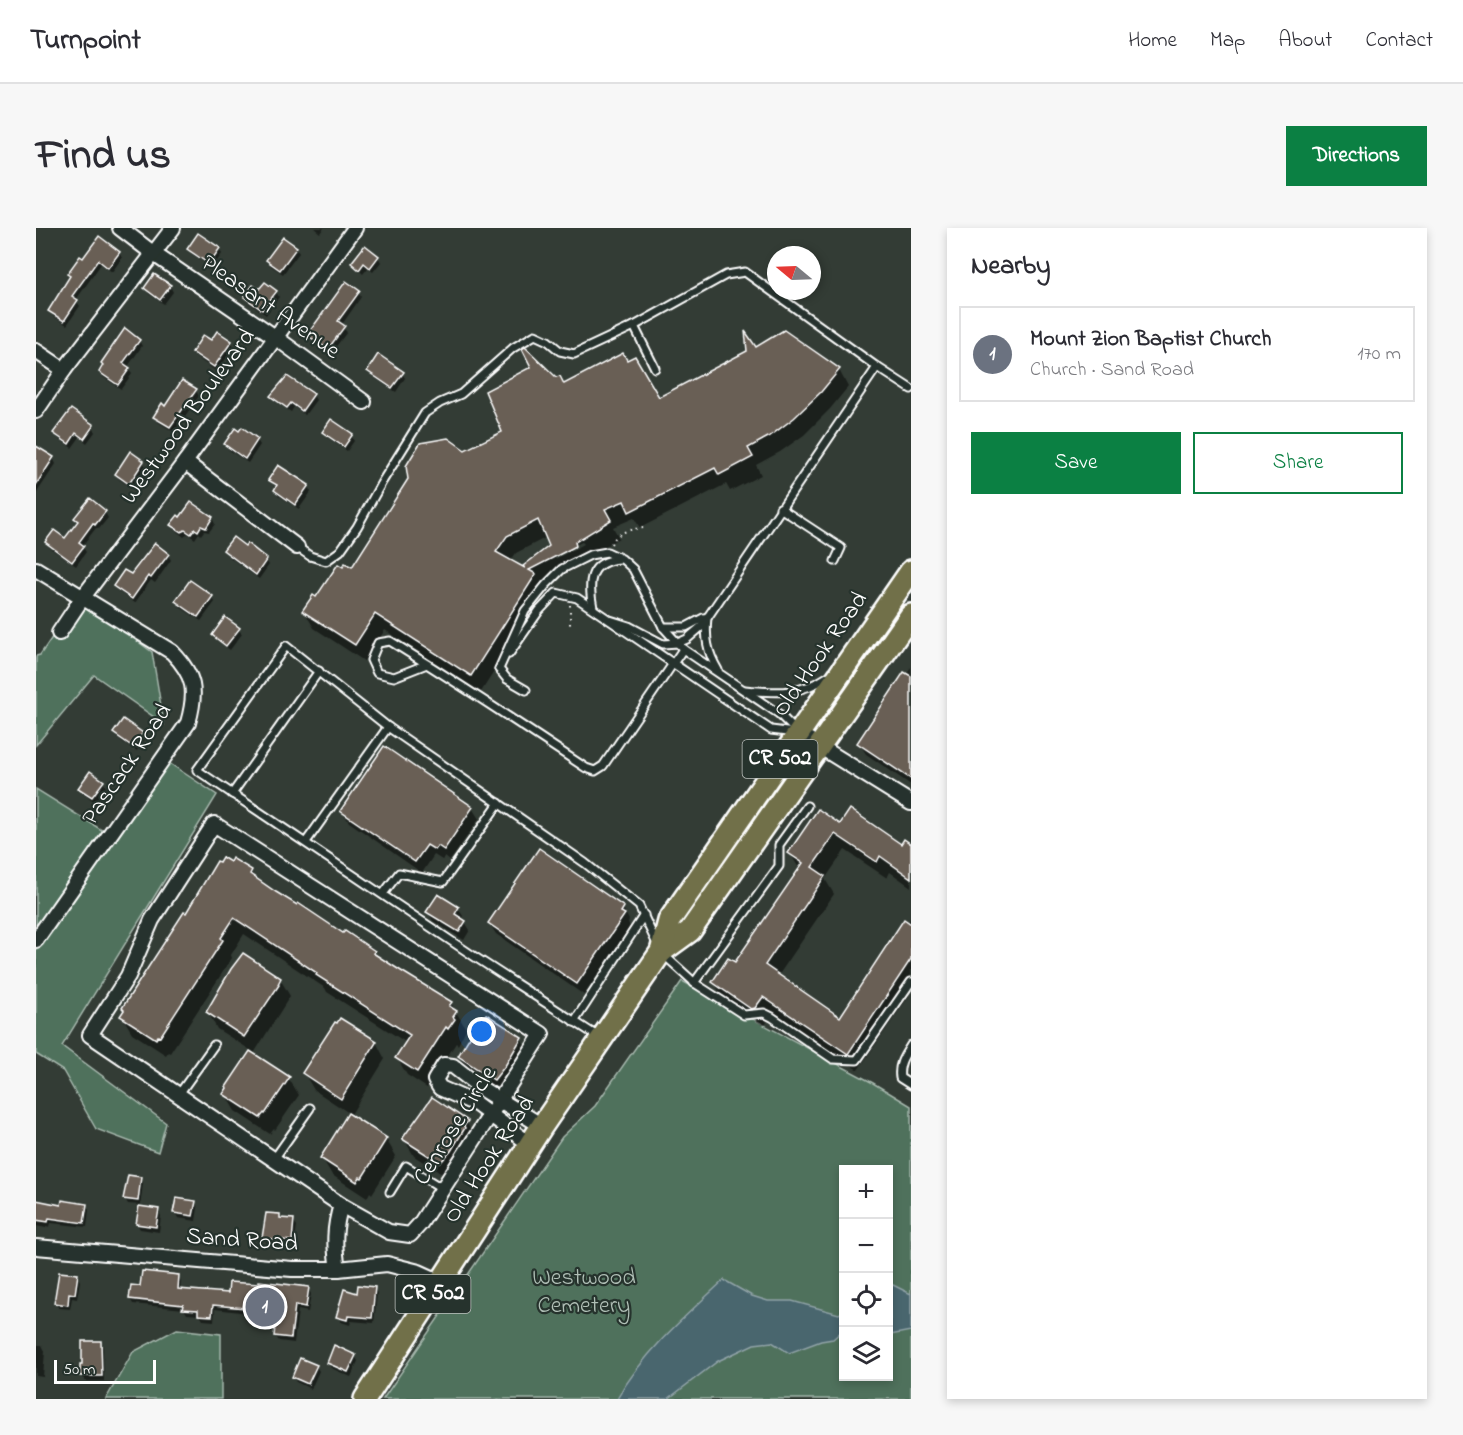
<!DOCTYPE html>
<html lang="en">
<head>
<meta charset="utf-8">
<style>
	:root { --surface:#fff; --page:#f7f7f7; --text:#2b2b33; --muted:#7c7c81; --line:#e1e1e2; --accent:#0b8043 }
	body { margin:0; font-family:"Indie Flower",sans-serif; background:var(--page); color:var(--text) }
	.controls { position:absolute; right:18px; bottom:18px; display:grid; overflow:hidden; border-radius:0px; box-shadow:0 3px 9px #0003 }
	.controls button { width:54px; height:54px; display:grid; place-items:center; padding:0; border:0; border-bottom:2px solid var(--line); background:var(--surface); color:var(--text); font:30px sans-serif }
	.compass { position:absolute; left:731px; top:18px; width:54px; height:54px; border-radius:50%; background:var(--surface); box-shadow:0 3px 9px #0003; rotate:289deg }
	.scale { position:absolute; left:18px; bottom:15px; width:102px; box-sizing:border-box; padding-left:6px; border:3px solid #fff; border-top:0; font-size:16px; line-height:21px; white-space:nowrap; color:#fff; -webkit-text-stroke:4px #26332d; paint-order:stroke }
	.you { position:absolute; left:446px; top:804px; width:21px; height:21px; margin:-15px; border:4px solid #fff; border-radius:50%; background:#1a73e8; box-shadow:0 0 0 9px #1a73e833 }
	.badge { display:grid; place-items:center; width:39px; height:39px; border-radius:50%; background:var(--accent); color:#fff; font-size:20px; font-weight:700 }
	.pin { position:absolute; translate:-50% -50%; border:3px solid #fff; box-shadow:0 2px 6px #0006 }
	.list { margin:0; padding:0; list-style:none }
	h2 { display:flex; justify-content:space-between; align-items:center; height:78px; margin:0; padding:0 24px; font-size:26px }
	h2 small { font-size:20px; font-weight:400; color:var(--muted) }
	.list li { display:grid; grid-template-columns:39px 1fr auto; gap:18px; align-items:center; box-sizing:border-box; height:96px; margin:0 12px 12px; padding:0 12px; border:2px solid var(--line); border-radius:0px }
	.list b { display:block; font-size:22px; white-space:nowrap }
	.list p { margin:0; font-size:20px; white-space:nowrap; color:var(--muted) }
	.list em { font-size:20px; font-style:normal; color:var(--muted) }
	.actions { display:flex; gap:12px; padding:18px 24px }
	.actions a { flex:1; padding:14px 0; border:2px solid var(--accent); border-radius:0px; text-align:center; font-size:21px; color:var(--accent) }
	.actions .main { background:var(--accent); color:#fff }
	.icon { flex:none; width:33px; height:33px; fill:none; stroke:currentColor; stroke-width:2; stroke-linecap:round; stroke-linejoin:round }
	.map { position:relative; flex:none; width:875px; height:1171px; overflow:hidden; border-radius:0px }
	header { display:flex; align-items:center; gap:36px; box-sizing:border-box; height:84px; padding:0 30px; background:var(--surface); border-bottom:2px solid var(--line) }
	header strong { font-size:28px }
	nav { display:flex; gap:33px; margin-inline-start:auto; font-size:21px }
	.intro { display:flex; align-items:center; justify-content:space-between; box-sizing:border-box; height:144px; padding:0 36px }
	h1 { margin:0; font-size:42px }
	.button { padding:15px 27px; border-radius:0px; background:var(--accent); color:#fff; font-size:21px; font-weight:700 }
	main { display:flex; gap:36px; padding:0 36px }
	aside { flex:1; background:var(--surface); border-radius:0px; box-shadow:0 3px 9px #0003 }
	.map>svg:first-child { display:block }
	.green { fill:#4f715c; stroke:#a7b8ae; stroke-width:1.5; fill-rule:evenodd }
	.water { fill:#48666e; stroke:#91a3a8; stroke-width:1.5 }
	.shadow { fill:#0007; fill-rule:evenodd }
	.building { fill:#695e55; stroke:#fff; stroke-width:1.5; fill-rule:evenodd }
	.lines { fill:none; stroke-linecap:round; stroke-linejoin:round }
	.service-casing { stroke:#fff; stroke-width:11 }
	.minor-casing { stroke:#fff; stroke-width:18 }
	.primary-casing { stroke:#fff; stroke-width:26 }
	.path { stroke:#fff; stroke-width:2; stroke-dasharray:1.5 4.5; stroke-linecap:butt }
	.service { stroke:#26332d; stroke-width:7 }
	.minor { stroke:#26332d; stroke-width:14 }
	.primary { stroke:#71704a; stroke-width:21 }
	.labels { text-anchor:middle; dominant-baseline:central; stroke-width:4.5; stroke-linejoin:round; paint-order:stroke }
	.shield { fill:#26332d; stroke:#bec2c0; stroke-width:1.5 }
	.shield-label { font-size:22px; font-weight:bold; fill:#fff }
	.street-label { font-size:24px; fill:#fff; stroke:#26332d }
	.park-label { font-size:24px; fill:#b0bfb6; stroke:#26332d }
</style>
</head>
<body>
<header>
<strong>Turnpoint</strong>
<nav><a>Home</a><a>Map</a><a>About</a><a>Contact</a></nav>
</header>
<div class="intro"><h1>Find us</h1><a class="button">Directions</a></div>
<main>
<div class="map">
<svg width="875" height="1171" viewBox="0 0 875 1171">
	<rect width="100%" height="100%" fill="#333c35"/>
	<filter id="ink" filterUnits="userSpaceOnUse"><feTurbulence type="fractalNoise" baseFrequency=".0167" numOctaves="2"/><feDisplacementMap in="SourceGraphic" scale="12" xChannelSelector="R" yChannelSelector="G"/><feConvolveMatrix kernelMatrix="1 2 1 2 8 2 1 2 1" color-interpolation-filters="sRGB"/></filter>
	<g filter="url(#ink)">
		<g class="green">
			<polygon points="43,370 116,424 128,496 58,447 0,517 0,428 4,427"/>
			<polygon points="133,535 181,567 26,818 130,895 122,924 60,901 27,843 0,826 0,561 80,611"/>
			<path d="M646 753 837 855 875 878V1171H347L526 909 559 878ZM808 942H852V1148H808Z"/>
			<polygon points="141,1101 185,1106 185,1171 70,1171 97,1124"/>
		</g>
		<g class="water">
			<path d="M688 1052 716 1068 732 1073H756L803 1086 807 1083V1102L797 1111 785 1113 753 1125 736 1114 718 1116 682 1133 632 1171H581C607 1125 649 1088 688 1052Z"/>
			<polygon points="857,1057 875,1066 875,1103 854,1107 853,1060"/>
		</g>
		<g class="shadow">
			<polygon points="278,0 288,0 284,5"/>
			<polygon points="260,20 263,25 247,46 235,38 232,32"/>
			<polygon points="153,21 183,21 186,26 176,40 156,26"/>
			<polygon points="83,25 86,30 76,44 65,36 40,72 44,78 31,97 17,88 14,83 44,31"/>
			<polygon points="342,29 345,34 337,44 332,40 327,46 317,36"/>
			<polygon points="134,58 137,64 128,76 113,66 110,61"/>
			<polygon points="224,63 240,64 243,69 230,87 213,75 210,69"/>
			<polygon points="322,64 325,69 305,98 311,104 295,125 276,112 273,107"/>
			<polygon points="103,113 106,118 91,140 96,146 85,161 67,149 64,144"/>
			<polygon points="175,114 195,114 198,119 181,144 160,129 157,124"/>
			<path d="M720 121 803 142 812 159 794 181 768 207 744 224 720 237 725 247 694 263 690 256 604 300 598 290 577 299 583 310 547 331 549 336 505 358 509 364 445 464 349 402 328 433 278 400 268 383 307 341H316L429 224 468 205 528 158 622 171ZM511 309 515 319 489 338 493 344 474 334 480 325ZM546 314 548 316 519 331V327Z"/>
			<polygon points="333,143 366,145 369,150 360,164 336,148"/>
			<polygon points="160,163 163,168 138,204 122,194 119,189"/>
			<polygon points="277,167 280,172 269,187 258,179 255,184 239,173 236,168"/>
			<polygon points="56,198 59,204 51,215 44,209 36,220 22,210 19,205"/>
			<polygon points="288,204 315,207 318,213 311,223 291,209"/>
			<polygon points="221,212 224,217 212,235 193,222 190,216"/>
			<polygon points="0,227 17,230 20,236 0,266"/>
			<polygon points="107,234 110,239 96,260 83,251 80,246"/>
			<polygon points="234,252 272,259 275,264 263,281 242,267 239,262 241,260"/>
			<polygon points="54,272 69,284 72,290 63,301 60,300 46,318 50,324 40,338 14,320 11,315 30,312 42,295 40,290"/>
			<polygon points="176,290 179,296 173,304 168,303 165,307 163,305 159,311 152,306 148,309 139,302 136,297"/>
			<polygon points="211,317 230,332 233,337 223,351 192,328 189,323 209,320"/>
			<polygon points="132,327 135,332 119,355 115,352 99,375 82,363 79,358"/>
			<polygon points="176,369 179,374 165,393 144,379 141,373"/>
			<polygon points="202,401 206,406 194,422 181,412 178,407"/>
			<polygon points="875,439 875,557 830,526 823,515"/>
			<polygon points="79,505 106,506 109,511 101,523 82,511"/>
			<polygon points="67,554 70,559 59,574 47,565 44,560"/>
			<polygon points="436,580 443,591 414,633 409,629 406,632 398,627 386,645 313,594 306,583"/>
			<polygon points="804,598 865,618 875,618 875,659 854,644 851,650 809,622 789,651 798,666 742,748 805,791 875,690 875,761 872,766 873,768 822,842 737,785 729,797 726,797 687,771 678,754 699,737 764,642 754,625"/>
			<polygon points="215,643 220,652 338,724 340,729 415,775 430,801 422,817 420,815 391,860 371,847 361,830 371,815 291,764 289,760 208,706 195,727 196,730 134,825 132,824 130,827 96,805 86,788"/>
			<polygon points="422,680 427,688 425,691 429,694 434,702 428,712 397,693 392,684"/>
			<polygon points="587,680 593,692 592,694 594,699 548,767 460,706 453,695"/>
			<polygon points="208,727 244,751 254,768 217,827 253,851 263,867 239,902 238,901 234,906 199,883 189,866 191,859 216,823 181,801 172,784"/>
			<polygon points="485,810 494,827 468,868 433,845 423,828"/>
			<polygon points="340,814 349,831 314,888 350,911 360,928 336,966 334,964 331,970 296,947 286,930 313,885 278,862 268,845"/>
			<polygon points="430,894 440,911 414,951 378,928 368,911"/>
			<polygon points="104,950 107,955 104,980 122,982 125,988 123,1004 104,1001 101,996 104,977 92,976 89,971"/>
			<polygon points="0,972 26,979 50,977 53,982 51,999 15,995 14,999 10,998 10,1000 0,998"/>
			<polygon points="159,974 162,980 160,993 142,990 139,985"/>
			<polygon points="243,988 245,992 258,993 261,998 258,1018 231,1015 228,1010"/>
			<polygon points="41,1048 44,1053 41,1071 36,1070 34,1081 23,1080 20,1074"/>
			<polygon points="142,1048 145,1054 144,1063 193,1067 272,1061 275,1066 272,1084 262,1082 258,1115 243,1113 239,1108 241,1095 223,1093 221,1086 179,1081 178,1093 167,1092 164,1087 151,1086 148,1081 97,1076 94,1071 105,1060"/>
			<polygon points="338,1060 341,1065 338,1095 315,1093 314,1097 305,1094 302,1089 322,1067"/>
			<polygon points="64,1114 67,1119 68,1153 49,1153 46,1148"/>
			<polygon points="0,1117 6,1117 9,1123 7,1149 0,1148"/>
			<polygon points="319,1128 322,1133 315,1149 295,1140 292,1135"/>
			<polygon points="280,1138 283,1143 275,1161 260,1154 257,1149"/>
		</g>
		<g class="building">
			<polygon points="162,5 184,20 173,36 151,21"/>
			<polygon points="63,8 84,24 72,40 62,32 36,68 42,72 28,93 12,83 34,48 31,46 44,28 47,30"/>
			<polygon points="247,9 261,19 244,42 230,32"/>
			<polygon points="329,17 343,28 334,40 328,35 323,42 315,35"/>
			<polygon points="118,46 135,57 124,72 108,60"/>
			<polygon points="310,53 324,63 302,93 309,98 292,121 271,107"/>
			<polygon points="229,54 241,63 226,82 208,69 217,57 223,61"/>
			<polygon points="89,100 104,112 87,135 94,140 82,157 63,144 67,137 65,135"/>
			<path d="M748 102 804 141 785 164 758 190 734 208 712 220 717 229 683 247 679 240 593 284 588 273 569 281 575 292 539 314 540 318 493 342 500 346 435 448 339 386 319 417 266 383 277 367 280 369 302 336 307 339 309 335 316 339 372 251 370 238 384 215 412 210 429 222 466 204 449 163 495 139 486 121 489 119 520 149 524 148 528 156 587 125 591 132 599 128 623 169 711 123 709 103 720 119ZM502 292 513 318 487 338 489 340 460 324 471 308Z"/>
			<polygon points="181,103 196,113 178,139 156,124 167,107 175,112"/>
			<polygon points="342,126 368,144 356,160 331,143"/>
			<polygon points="251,148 278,166 266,183 255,175 251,180 234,168"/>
			<polygon points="146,152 161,161 134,199 117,189 126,175 129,178"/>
			<polygon points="35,181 58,197 48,211 40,205 33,216 17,205"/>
			<polygon points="295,191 317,206 308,219 286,204"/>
			<polygon points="206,199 222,211 209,231 188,216 199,200 203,203"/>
			<polygon points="0,218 18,229 0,257"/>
			<polygon points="94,223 108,233 93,256 79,246"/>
			<polygon points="242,237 273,257 259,277 238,262 241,257 232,252"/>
			<polygon points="54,270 70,283 59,297 57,295 43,314 48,318 36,334 9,314 18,302 29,310 42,293 38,290"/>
			<polygon points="155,274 177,289 170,300 165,298 162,303 159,301 155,306 149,302 145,304 134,297 142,287 144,289"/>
			<polygon points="197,309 209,318 211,315 231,331 220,347 187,322"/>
			<polygon points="119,315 133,326 115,350 112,348 96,371 77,358 88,342 95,346"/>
			<polygon points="154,352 177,368 162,389 139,373"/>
			<polygon points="189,389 204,400 190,418 176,407"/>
			<polygon points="868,444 875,448 875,551 821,515"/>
			<polygon points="87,491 107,505 97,519 77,505"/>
			<polygon points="348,518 437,579 408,622 402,618 399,622 391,617 379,634 304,583"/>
			<polygon points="54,543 68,553 56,569 42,560"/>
			<polygon points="782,581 804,596 814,581 865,616 868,611 875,616 875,650 844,628 841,634 799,606 776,639 789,648 729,737 804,789 868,691 875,696 875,731 812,826 727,769 719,780 715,781 676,754 692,730 699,734 767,635 752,625"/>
			<polygon points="503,620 588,679 585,684 589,686 541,756 452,695"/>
			<polygon points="186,629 194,634 196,630 216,642 214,646 240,664 261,677 262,675 307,705 309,703 339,723 337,725 362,741 416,774 413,778 421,783 417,789 419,791 412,801 410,799 381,844 359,830 374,807 280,747 281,745 198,690 185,710 187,712 124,809 122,808 120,811 84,788 88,782 86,780 113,738 148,684 150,685 181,633 183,634"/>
			<polygon points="402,666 423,679 419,686 430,693 423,704 390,684"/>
			<polygon points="207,725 245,750 242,756 243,757 208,809 170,784 195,741"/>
			<polygon points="450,786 486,809 469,838 458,852 422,828 444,792 446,793"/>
			<polygon points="304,790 341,813 305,871 266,845 299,794 301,795"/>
			<polygon points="214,823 254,849 229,886 228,885 224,890 187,866 191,860 190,859"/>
			<polygon points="396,869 432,893 428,898 429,900 415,923 404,935 366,911"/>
			<polygon points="312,885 351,910 326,950 324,949 321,954 284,930"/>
			<polygon points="92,947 105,949 102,973 87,971"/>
			<polygon points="140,970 160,973 157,988 137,985"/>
			<polygon points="0,972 25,977 26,972 51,976 48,995 13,990 12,994 0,992"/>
			<polygon points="103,978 123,981 120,999 100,996"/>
			<polygon points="230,985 244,986 244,990 258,991 256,1013 226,1010"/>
			<polygon points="106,1043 143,1047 142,1061 192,1065 193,1054 223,1056 223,1053 273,1059 270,1079 259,1077 255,1110 238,1108 240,1091 219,1088 220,1081 177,1077 176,1088 162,1087 162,1082 146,1081 147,1077 93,1071 95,1057 104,1058"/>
			<polygon points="23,1044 42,1046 39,1066 33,1065 32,1077 18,1075"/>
			<polygon points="322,1057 339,1059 336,1090 312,1088 311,1092 300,1089 308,1061 321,1065"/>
			<polygon points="46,1113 65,1113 66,1148 44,1148 44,1136 46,1136"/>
			<polygon points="298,1117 320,1127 312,1144 291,1135"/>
			<polygon points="264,1130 281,1137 272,1156 256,1149"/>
		</g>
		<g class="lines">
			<defs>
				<g id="service">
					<polyline points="598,98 619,140"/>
					<polyline points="744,280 805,320 799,333"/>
					<polyline points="261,319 274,328 290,333 304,323 321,299 346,254 389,185 404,175 425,166 477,120 499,107 512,113 524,123 538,126 598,98 690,47 709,44 841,139 875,161"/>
					<path d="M557 380C552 355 552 333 584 331"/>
					<path d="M671 389C669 409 671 424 682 442"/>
					<polyline points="574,392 593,398 627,416 642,415 651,411 665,399 841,139"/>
					<polyline points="627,399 650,399 667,390"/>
					<polyline points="473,426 503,383 520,365 541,370 735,502 759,505"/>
					<path d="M391 436 358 449 341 445 335 432 342 415 354 413C421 454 485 497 550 540L559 543 567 538 647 421"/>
					<polyline points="463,441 489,383 510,357 526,341 554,327 571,324 586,331 597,341 627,399 647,421 743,486 761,504"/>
					<polyline points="463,441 471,451 490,462"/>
					<path d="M709 462C741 465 765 467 793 448"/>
					<polyline points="196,566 283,443"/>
					<polyline points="270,614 352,499"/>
					<polyline points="347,666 363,645 407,654 463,575"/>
					<polyline points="627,726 660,756 708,787 728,785 736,789 797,831 821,832 875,754"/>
					<polyline points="658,755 743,638 743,617 771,578"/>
					<polyline points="538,794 608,687"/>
					<polyline points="564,810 439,729 161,542 250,418 352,499 549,635 603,678 621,716"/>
					<path d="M875 817C868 828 862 836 864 850L875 857"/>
					<polyline points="143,866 178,817"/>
					<polyline points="238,931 274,880"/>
					<polyline points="354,964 370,938 407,961"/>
				</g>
				<g id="minor">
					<polyline points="84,0 118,26 239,109 328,174"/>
					<polyline points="0,123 28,142"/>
					<polyline points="0,183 28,142 137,0"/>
					<polyline points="149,234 261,319"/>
					<path d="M0 341 136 424C159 448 161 463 152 495L0 712"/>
					<polyline points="23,405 47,369 149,234 319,0"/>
					<polyline points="762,505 875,575"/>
					<polygon points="178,596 506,806 384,996 374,1007 353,1004 305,977 54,807 92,748 116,692"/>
					<polyline points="495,917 440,876 404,860 399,852 408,837 417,838 449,863 506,898"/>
					<polyline points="0,1019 256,1041 302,1041 351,1036 383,1044 405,1054"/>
					<path d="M302 1041C298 1018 298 999 305 977"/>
				</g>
				<g id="primary">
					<polyline points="625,724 654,703 875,387"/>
					<polyline points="329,1171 506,898 625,724 633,693 875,343"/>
				</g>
			</defs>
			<use href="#service" class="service-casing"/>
			<use href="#minor" class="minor-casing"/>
			<use href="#primary" class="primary-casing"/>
			<g class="path">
				<path d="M575 316C581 303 598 300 611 300"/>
				<polyline points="534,377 534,398"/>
			</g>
			<use href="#service" class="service"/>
			<use href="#minor" class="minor"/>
			<use href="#primary" class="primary"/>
		</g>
	</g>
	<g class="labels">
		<g class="shield">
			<rect x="706.5" y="512" width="75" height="38" rx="4.5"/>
			<rect x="359.5" y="1047" width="75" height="38" rx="4.5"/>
		</g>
		<g class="shield-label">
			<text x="744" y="531">CR 502</text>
			<text x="397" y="1066">CR 502</text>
		</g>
		<g class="street-label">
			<text transform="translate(234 80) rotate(35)">Pleasant Avenue</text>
			<text transform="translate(153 189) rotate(-54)">Westwood Boulevard</text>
			<text transform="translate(785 427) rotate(-55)">Old Hook Road</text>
			<text transform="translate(92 537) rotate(-56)">Pascack Road</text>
			<text transform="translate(420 898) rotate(-58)">Cenrose Circle</text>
			<text transform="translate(454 932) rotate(-57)">Old Hook Road</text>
			<text transform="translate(206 1013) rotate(4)">Sand Road</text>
		</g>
		<g class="park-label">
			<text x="548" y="1050">Westwood<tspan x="548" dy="28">Cemetery</tspan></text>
		</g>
	</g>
</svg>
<div class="controls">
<button>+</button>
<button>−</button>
<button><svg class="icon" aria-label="locate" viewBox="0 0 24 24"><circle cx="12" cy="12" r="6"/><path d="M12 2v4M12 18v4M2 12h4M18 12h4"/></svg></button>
<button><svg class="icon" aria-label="layers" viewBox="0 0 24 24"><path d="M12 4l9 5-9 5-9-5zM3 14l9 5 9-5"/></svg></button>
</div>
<svg class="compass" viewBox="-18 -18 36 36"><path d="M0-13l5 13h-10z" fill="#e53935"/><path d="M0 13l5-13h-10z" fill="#7c7c81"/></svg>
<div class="scale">50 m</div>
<div class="you"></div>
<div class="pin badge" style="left:229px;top:1079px;background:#6b7280">1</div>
</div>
<aside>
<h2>Nearby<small></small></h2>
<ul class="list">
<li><span class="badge" style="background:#6b7280">1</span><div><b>Mount Zion Baptist Church</b><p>Church · Sand Road</p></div><em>170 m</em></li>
</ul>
<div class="actions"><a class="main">Save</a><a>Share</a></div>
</aside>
</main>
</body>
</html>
